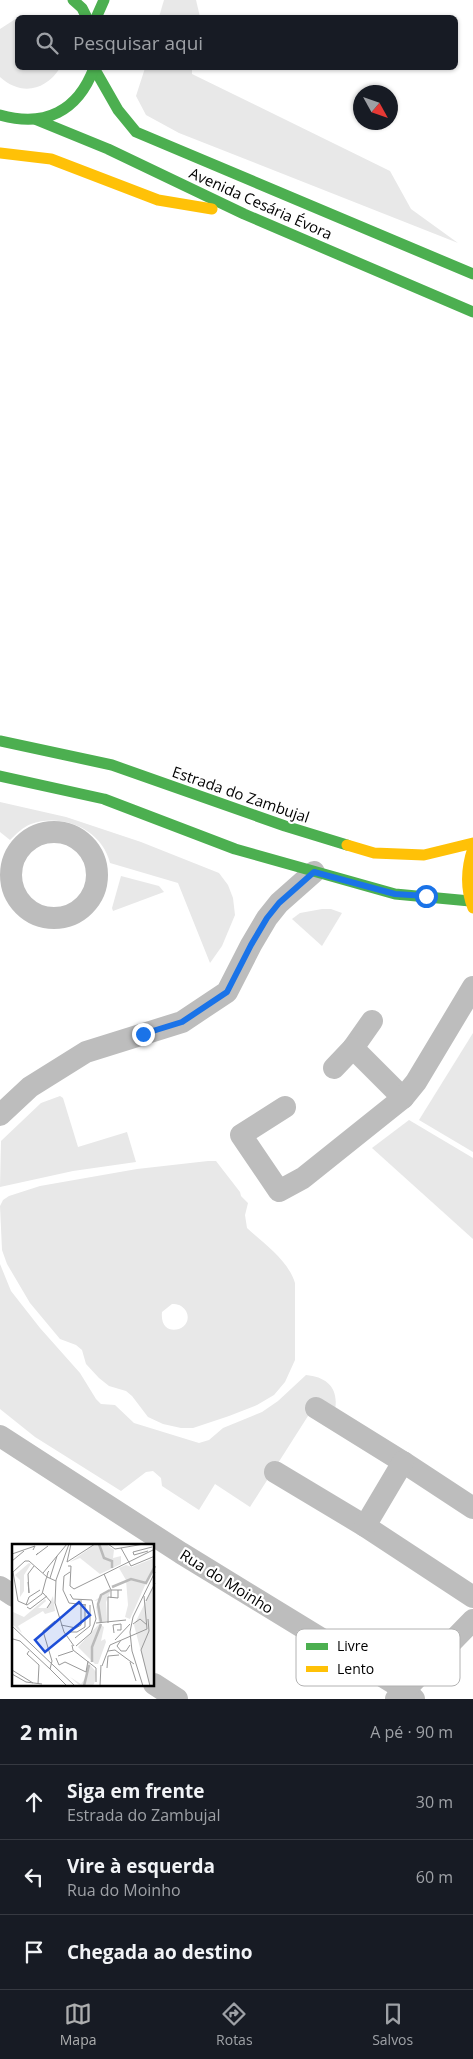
<!DOCTYPE html>
<html lang="pt">
<head>
<meta charset="utf-8">
<style>
	:root { --surface:#171b24; --page:#242831; --text:#f1f3f6; --muted:#9ea1a6; --line:#363941; --accent:#adaeaf }
	body { margin:0; font-family:"Open Sans",sans-serif; background:var(--page); color:var(--text) }
	.compass { position:absolute; left:353px; top:85px; width:45px; height:45px; border-radius:50%; background:var(--surface); box-shadow:0 1px 4px #0004; rotate:130deg }
	.stop { position:absolute; width:15px; height:15px; margin:-11px; border:4px solid #1a73e8; border-radius:50%; background:#fff }
	.stop.end { background:#1a73e8; border-color:#fff; box-shadow:0 1px 5px #0008 }
	.list { margin:0; padding:0; list-style:none }
	h2 { display:flex; justify-content:space-between; align-items:center; height:65px; margin:0; padding:0 20px; font-size:21px }
	h2 small { font-size:16px; font-weight:400; color:var(--muted) }
	.list li { display:grid; grid-template-columns:32px 1fr auto; gap:15px; align-items:center; box-sizing:border-box; height:75px; padding:0 20px; border-top:1px solid var(--line) }
	.list b { display:block; font-size:19px; white-space:nowrap }
	.list p { margin:0; font-size:16px; white-space:nowrap; color:var(--muted) }
	.list em { font-size:16px; font-style:normal; color:var(--muted) }
	.icon { flex:none; width:28px; height:28px; fill:none; stroke:currentColor; stroke-width:2; stroke-linecap:round; stroke-linejoin:round }
	.map { position:relative; flex:none; width:473px; height:1699px; overflow:hidden }
	.search { position:absolute; background:var(--surface); box-shadow:0 1px 4px #0004; left:15px; right:15px; top:15px; height:55px; display:flex; align-items:center; gap:12px; box-sizing:border-box; padding:0 18px; border-radius:8px; color:var(--muted); font-size:19px }
	.sheet { height:290px; background:var(--surface) }
	nav { display:flex; justify-content:space-around; align-items:center; box-sizing:border-box; height:70px; border-top:1px solid var(--line); background:var(--surface); font-size:14px; color:var(--muted) }
	nav a { display:grid; justify-items:center; gap:2px }
	nav .on { color:var(--accent) }
	.map>svg:first-child { display:block }
	.green { fill:#e8e8e8; fill-rule:evenodd }
	.lines { fill:none; stroke-linecap:round; stroke-linejoin:round }
	.street { stroke:#bdbdbd; stroke-width:22 }
	.fast { stroke:#4caf50; stroke-width:11 }
	.slow { stroke:#ffc107; stroke-width:11 }
	.route { stroke:#1a73e8; stroke-width:6 }
	.labels { text-anchor:middle; dominant-baseline:central; stroke-width:4.5; stroke-linejoin:round; paint-order:stroke }
	.street-label { font-size:15px; fill:#000; stroke:#fff }
	.inset-river { fill:none; stroke:#bababa; stroke-width:2.5 }
	.inset-road { fill:none; stroke:#999; stroke-width:1 }
	.view { fill:#1d4ed8; fill-opacity:0.15; stroke:#1d4ed8; stroke-width:2.5 }
	.inset-edge { fill:none; stroke:#000; stroke-width:2.5 }
	.key { fill:#fff; stroke:#b2b2b2; stroke-width:1 }
	.key-label { font-size:14px; fill:#000 }
</style>
</head>
<body>
<div class="map">
<svg width="473" height="1699" viewBox="0 0 473 1699">
	<rect width="100%" height="100%" fill="#fff"/>
	<g class="green">
		<polygon points="164,0 196,0 200,17 159,17"/>
		<path d="M17 18 18 68H60C45 91 21 96 0 77V29Z"/>
		<polygon points="145,68 192,68 192,74 390,171 411,209 458,243 179,133 146,115 136,96"/>
		<path d="M0 802 66 817 141 842 219 873 228 885 233 898 235 915 222 946 210 963 178 883 110 863C102 829 62 813 31 824 23 827 16 834 10 840L0 832Z"/>
		<polygon points="121,876 159,886 164,892 113,911 112,908"/>
		<polygon points="322,909 331,909 342,913 322,946 292,919 300,913"/>
		<polygon points="473,1033 473,1152 419,1120"/>
		<polygon points="60,1096 63,1098 78,1147 127,1132 136,1162 73,1171 0,1187 1,1141 41,1103"/>
		<polygon points="409,1120 473,1158 473,1239 372,1148"/>
		<path d="M208 1161H216L240 1192 241 1196 248 1203 245 1215 247 1228C264 1244 288 1260 295 1283V1360L285 1382 274 1395 257 1405 229 1416 193 1428H181L163 1424 148 1417 132 1396 126 1391 109 1386 99 1378 86 1364 82 1350 76 1345 60 1339 30 1303 7 1264 2 1250 0 1206 3 1200 9 1196 40 1186 137 1169ZM172 1304C178 1304 182 1305 186 1311 196 1330 159 1341 162 1312Z"/>
		<path d="M0 1264 11 1291 40 1328 80 1373 96 1399 101 1404 115 1405 134 1423 199 1443 209 1440 223 1428 262 1412 278 1401 306 1375C327 1377 339 1388 335 1410L315 1405 250 1507 215 1484 199 1510 162 1486 161 1478 153 1471 146 1472 121 1491 35 1437 0 1409Z"/>
	</g>
	<g class="lines">
		<g class="street">
			<circle cx="54" cy="875" r="43"/>
			<polyline points="353,1048 372,1021"/>
			<polyline points="334,1068 353,1048 403,1098"/>
			<polyline points="285,1107 241,1135 279,1191 303,1178 403,1098 416,1082 473,987"/>
			<polyline points="0,1115 30,1087 86,1052 182,1022 227,992 251,945 267,918 279,903 314,872"/>
			<polyline points="316,1408 403,1462 473,1508"/>
			<polyline points="0,1436 181,1553 405,1690 414,1699"/>
			<polyline points="275,1472 365,1526 473,1597"/>
			<polyline points="365,1526 403,1462"/>
			<polyline points="0,1587 14,1596"/>
			<polyline points="154,1684 177,1699"/>
			<polyline points="396,1699 473,1620"/>
		</g>
		<g class="fast">
			<polyline points="73,0 82,8 87,18"/>
			<polyline points="96,18 104,0"/>
			<polyline points="94,68 118,110 136,132 473,274"/>
			<path d="M0 115C45 128 78 111 94 68"/>
			<polyline points="37,120 108,149 244,214 473,312"/>
			<polyline points="0,741 112,765 285,826 347,845"/>
			<polyline points="0,776 104,799 235,849 395,894 470,901"/>
		</g>
		<g class="slow">
			<polyline points="0,153 51,159 158,200 212,209"/>
			<polyline points="347,845 374,853 424,855 473,843"/>
			<path d="M473 848C466 869 465 888 473 908"/>
		</g>
	</g>
	<g class="lines">
		<polyline class="route" points="143,1034 182,1022 227,992 251,945 267,918 279,903 314,872 395,894 426,896"/>
	</g>
	<g class="labels">
		<g class="street-label">
			<text transform="translate(261 203) rotate(24)">Avenida Cesária Évora</text>
			<text transform="translate(241 794) rotate(19)">Estrada do Zambujal</text>
			<text transform="translate(227 1581) rotate(32)">Rua do Moinho</text>
		</g>
	</g>
	<g transform="translate(12 1544)">
		<rect width="142" height="142" fill="#fff"/>
		<path d="M84 0H94L102 6 101 14 109 12V20L88 30 68 14 58 18ZM142 14V21L118 75 113 73 116 61 114 36 107 24 114 21 120 23ZM17 19 19 20 12 31V47L8 53V36L3 31ZM142 41V142H138L122 81ZM99 46 94 58 95 77 87 79 84 63 87 56 82 57ZM41 52 43 67 33 70 31 67 6 82 10 89 0 80V64L1 68 12 73 33 55 34 57 26 64H35ZM87 80 92 83 89 97 93 95 94 98 86 120H83L66 103ZM76 118 84 128 83 137 81 142H68L58 133 69 140 74 133Z" fill="#e8e8e8"/>
		<path class="inset-river" d="M87 0 92 14 100 17V24M100 43 119 35 134 39 143 22M89 78 86 60 89 51 98 46M80 118V103L89 80M72 142 77 121"/>
		<path class="inset-road" d="M57 0 44 36 43 59 52 88 62 102M59 0 55 18 83 0M96 0 103 5 132 0M109 4 119 22 143 12M136 7 122 11 121 8 140 3M26 9 24 11 36 2M0 10 23 2 21 6M45 12 55 0M0 17 12 7M56 22H59L58 42 62 45 143 5M37 27 36 28 35 32V33L34 35 30 50 15 61 6 57 1 28 13 17H17L35 33 44 37M31 29 45 12 38 34M92 30 99 46M16 38 17 49 16 30 22 22M51 46 57 59 74 61M51 46 52 32 58 28M31 49 39 58 35 64M58 50 61 55 80 56 84 75 79 89 64 102M99 54V46H110M134 57 143 39M14 61 17 53 28 46M15 63 18 65 35 52M136 75 137 87 129 106 138 142M84 79 114 76M96 79V53L106 54V46M121 80 128 75 135 81M49 81 64 84 69 81V56M0 82 63 142M56 88H65L73 83V60M102 89 101 81 109 80V86H105M63 94 78 82V61M1 95 8 97 38 125M103 96 118 80M109 96 105 102 109 107H114L118 101M60 101 61 106 84 124V138M17 107 15 110 27 121 26 140M96 107 103 106 122 120M46 112 61 107M44 114 47 121 53 118 74 128 76 117M118 118 124 137M90 122 98 101 135 85 132 52M95 124 96 112 107 111M38 125 40 117 31 87 43 77M38 125 55 142M0 126 21 139M0 130 14 138 30 140M88 142 89 121M131 142 120 107 118 88 121 73 143 28"/>
		<path class="view" d="M67 58 78 71 33 108 23 96Z"/>
		<rect width="142" height="142" class="inset-edge"/>
	</g>
	<rect x="296" y="1629" width="164" height="57" rx="8" class="key"/>
	<rect x="306" y="1643" width="22" height="7" fill="#4caf50"/>
	<rect x="306" y="1666" width="22" height="6" fill="#ffc107"/>
	<g class="key-label">
		<text x="337" y="1651">Livre</text>
		<text x="337" y="1674">Lento</text>
	</g>
</svg>
<svg class="compass" viewBox="-18 -18 36 36"><path d="M0-13l5 13h-10z" fill="#e53935"/><path d="M0 13l5-13h-10z" fill="#9ea1a6"/></svg>
<div class="stop" style="left:426px;top:896px"></div>
<div class="stop end" style="left:143px;top:1034px"></div>
<div class="search"><svg class="icon" aria-label="search" viewBox="0 0 24 24"><circle cx="10" cy="10" r="6"/><path d="M15 15l6 6"/></svg>Pesquisar aqui</div>
</div>
<section class="sheet">
<h2>2 min<small>A pé · 90 m</small></h2>
<ul class="list">
<li><svg class="icon" aria-label="ahead" viewBox="0 0 24 24"><path d="M12 20V5M6 11l6-6 6 6"/></svg><div><b>Siga em frente</b><p>Estrada do Zambujal</p></div><em>30 m</em></li>
<li><svg class="icon" aria-label="left" viewBox="0 0 24 24"><path d="M17 20v-9H6M10 6l-5 5 5 5"/></svg><div><b>Vire à esquerda</b><p>Rua do Moinho</p></div><em>60 m</em></li>
<li><svg class="icon" aria-label="arrive" viewBox="0 0 24 24"><path d="M6 21V4h12l-3 4 3 4H6"/></svg><div><b>Chegada ao destino</b></div></li>
</ul>
</section>
<nav>
<a class="on"><svg class="icon" aria-label="map" viewBox="0 0 24 24"><path d="M3 6l6-2 6 2 6-2v14l-6 2-6-2-6 2zM9 4v14M15 6v14"/></svg>Mapa</a>
<a><svg class="icon" aria-label="directions" viewBox="0 0 24 24"><path d="M12 3l9 9-9 9-9-9zM9 14v-3h6M13 9l2 2-2 2"/></svg>Rotas</a>
<a><svg class="icon" aria-label="saved" viewBox="0 0 24 24"><path d="M7 4h10v16l-5-4-5 4z"/></svg>Salvos</a>
</nav>
</body>
</html>
